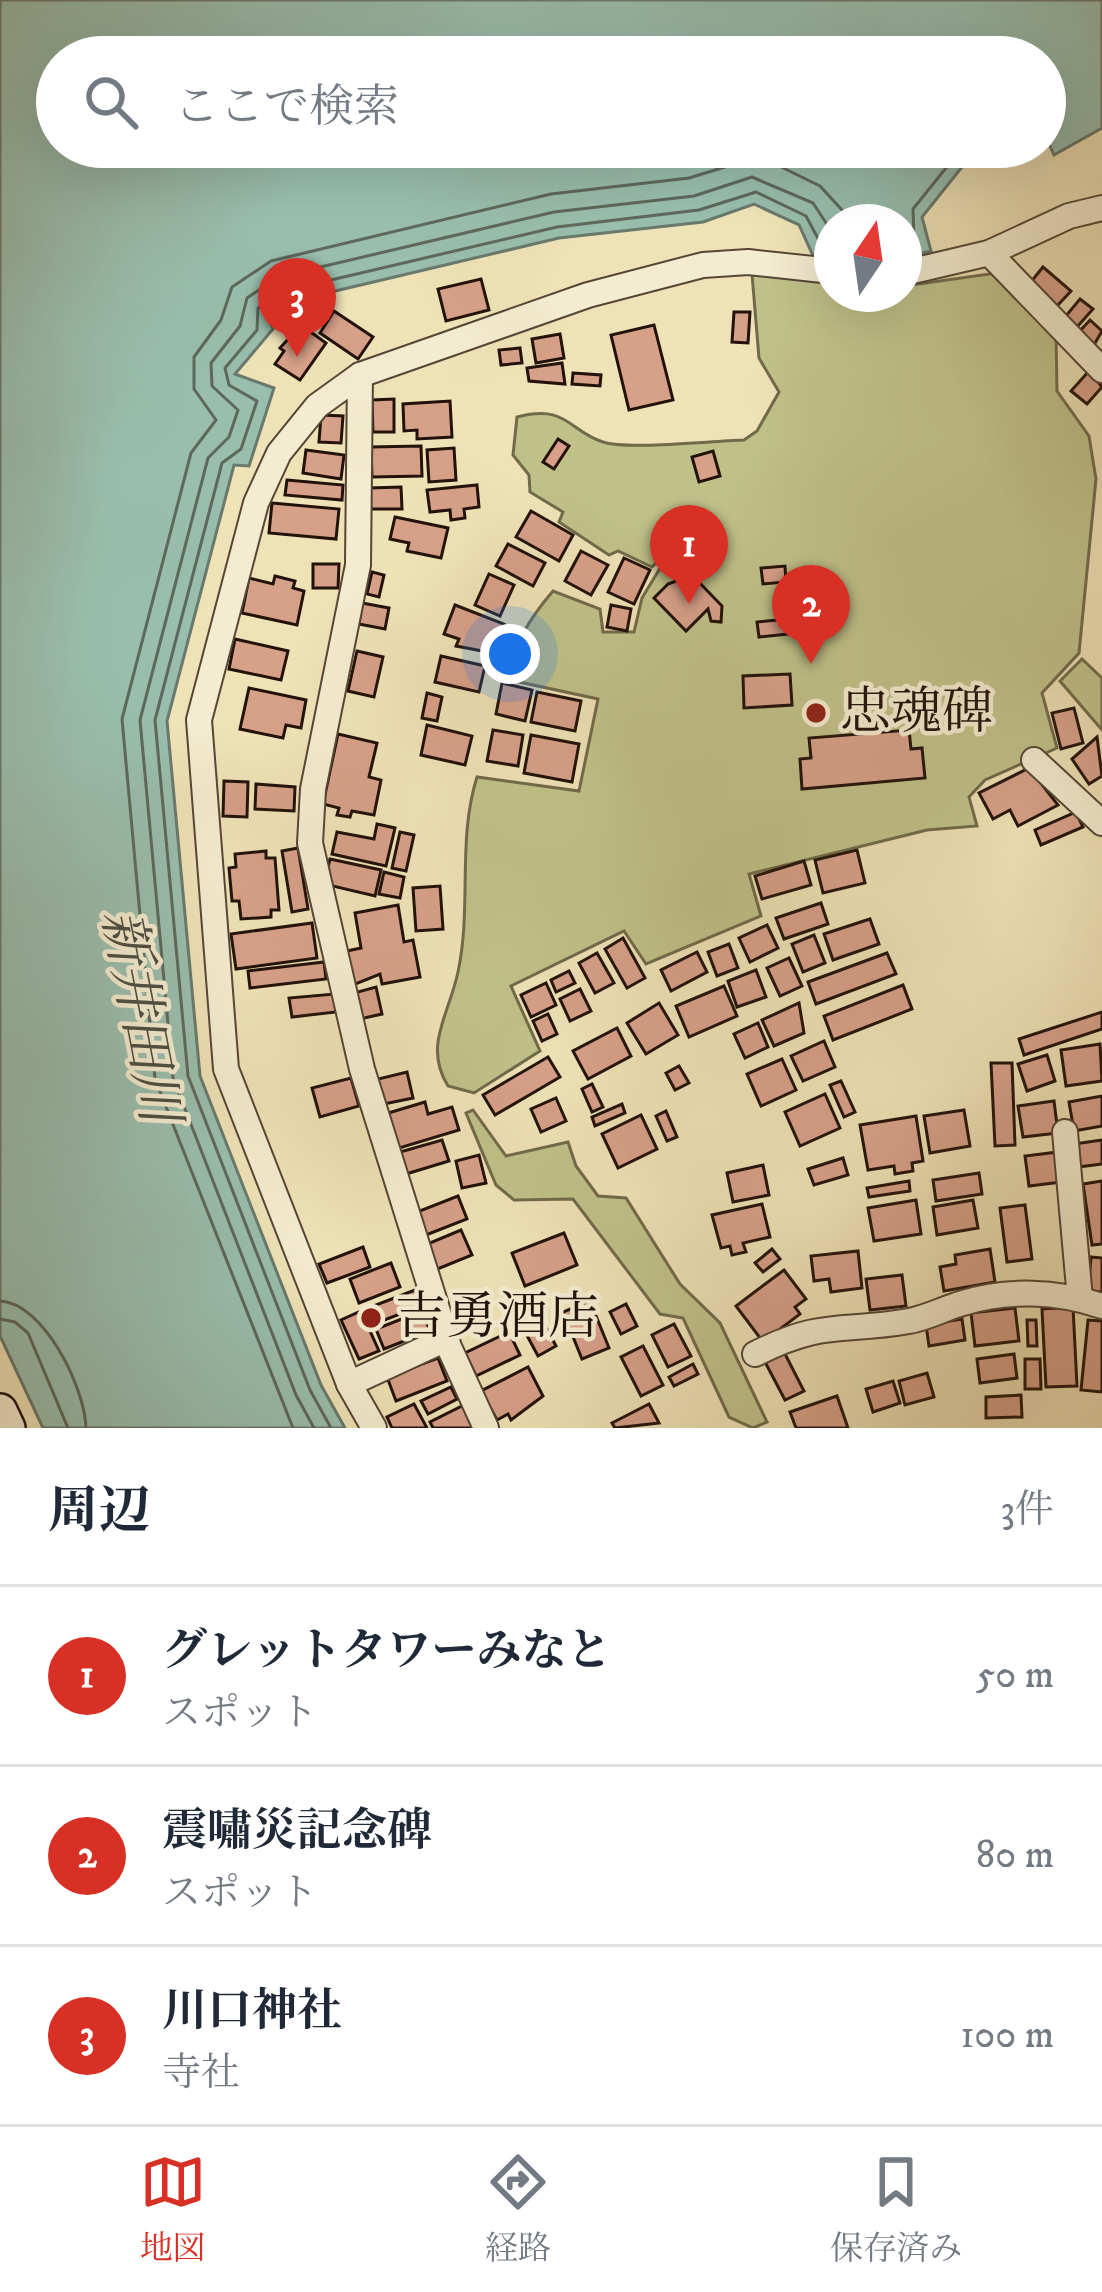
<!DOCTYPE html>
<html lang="ja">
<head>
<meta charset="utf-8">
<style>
	:root { --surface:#fff; --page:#f6f6f7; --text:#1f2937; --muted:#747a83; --line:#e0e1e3; --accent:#d93025 }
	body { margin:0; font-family:"IM FELL DW Pica","Noto Serif JP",serif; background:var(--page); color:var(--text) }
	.compass { position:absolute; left:814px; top:204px; width:108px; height:108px; border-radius:50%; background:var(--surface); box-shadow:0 12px 48px #0002; rotate:13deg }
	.you { position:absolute; left:510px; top:654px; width:42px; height:42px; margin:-30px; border:9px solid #fff; border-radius:50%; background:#1a73e8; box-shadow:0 0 0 18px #1a73e833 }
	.badge { display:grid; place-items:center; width:78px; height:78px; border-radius:50%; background:var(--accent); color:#fff; font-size:39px; font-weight:700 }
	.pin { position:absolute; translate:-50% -99px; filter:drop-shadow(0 3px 6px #0008) }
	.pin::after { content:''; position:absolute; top:63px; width:42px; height:36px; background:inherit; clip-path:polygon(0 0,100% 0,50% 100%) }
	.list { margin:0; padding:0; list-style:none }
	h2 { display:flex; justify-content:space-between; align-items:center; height:156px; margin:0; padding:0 48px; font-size:51px }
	h2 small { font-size:39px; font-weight:400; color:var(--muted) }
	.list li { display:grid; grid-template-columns:78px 1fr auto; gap:36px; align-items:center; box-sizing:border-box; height:180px; padding:0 48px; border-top:3px solid var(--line) }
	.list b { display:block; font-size:45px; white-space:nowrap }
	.list p { margin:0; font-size:39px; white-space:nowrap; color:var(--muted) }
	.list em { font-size:39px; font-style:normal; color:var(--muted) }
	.icon { flex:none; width:66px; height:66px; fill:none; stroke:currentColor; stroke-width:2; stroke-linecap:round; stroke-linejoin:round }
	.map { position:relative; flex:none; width:1102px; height:1428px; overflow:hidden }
	.search { position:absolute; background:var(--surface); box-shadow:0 12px 48px #0002; left:36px; right:36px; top:36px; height:132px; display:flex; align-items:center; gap:30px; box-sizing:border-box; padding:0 42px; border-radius:66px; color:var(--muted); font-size:45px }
	.sheet { height:696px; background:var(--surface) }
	nav { display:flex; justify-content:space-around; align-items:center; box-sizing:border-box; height:168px; border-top:3px solid var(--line); background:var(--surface); font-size:33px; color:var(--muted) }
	nav a { display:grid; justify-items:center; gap:6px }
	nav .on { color:var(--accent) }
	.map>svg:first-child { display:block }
	.green { fill:#c0c189; stroke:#716a4a; stroke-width:3 }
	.water { fill:#99beae; stroke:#69796c; stroke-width:3 }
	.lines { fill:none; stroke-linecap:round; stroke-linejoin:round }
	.shore { stroke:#5e685c; stroke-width:3 }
	.building { fill:#d7a089; stroke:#22120a; stroke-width:3 }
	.street-casing { stroke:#554635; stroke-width:28 }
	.secondary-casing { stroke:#22120a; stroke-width:38 }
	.street { stroke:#f4ecd0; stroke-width:24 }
	.secondary { stroke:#f4ecd0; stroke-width:33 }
	.poi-dot { fill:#8f2418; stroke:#f4ecd0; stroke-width:4.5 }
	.labels { text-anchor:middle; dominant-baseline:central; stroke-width:9; stroke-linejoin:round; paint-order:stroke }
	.poi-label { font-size:51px; fill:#22120a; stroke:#f4ecd0; text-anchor:start }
	.water-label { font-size:54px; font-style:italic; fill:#4c4e43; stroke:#f4ecd0 }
</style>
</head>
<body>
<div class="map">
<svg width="1102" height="1428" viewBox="0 0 1102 1428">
	<rect width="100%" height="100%" fill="#eee2b6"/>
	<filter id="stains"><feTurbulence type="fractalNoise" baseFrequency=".00167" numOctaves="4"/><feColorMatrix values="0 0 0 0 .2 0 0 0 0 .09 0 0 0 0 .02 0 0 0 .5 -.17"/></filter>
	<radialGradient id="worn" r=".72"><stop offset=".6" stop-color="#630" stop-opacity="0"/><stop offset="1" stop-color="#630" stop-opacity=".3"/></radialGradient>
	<g class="green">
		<path d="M996 273 1056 336 1057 391 1089 436 1096 479 1079 653 1042 693 1057 748 985 780 969 797 977 826 927 830 749 874 761 916 646 964 624 931 511 986 540 1051 474 1093 448 1086C423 1046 449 1015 458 972 472 907 457 840 477 777L579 791 598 699 505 679C515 643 529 619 553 591L600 609 603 632H634L642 598 662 565 657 562 652 567 618 551 609 555 559 522 563 512 530 492 529 475 513 455 517 417C568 404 568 431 603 442 627 450 714 441 744 440L757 431 779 392 759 358 752 274 832 283V294H904V286Z"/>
		<polygon points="1082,659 1102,678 1102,730 1060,681"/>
		<polygon points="473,1110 506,1156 568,1142 576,1166 598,1196 626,1198 680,1284 720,1323 767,1422 753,1428 729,1417 683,1318 660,1314 573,1199 514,1200 496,1185 466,1113"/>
	</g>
	<polygon class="water" points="0,0 1102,0 1102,128 1054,155 1045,135 1045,57 57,57 57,147 1009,147 962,167 922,217 931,251 904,257 904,222 832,222 832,260 815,260 799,225 754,204 703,222 559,238 289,302 267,316 273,329 235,374 274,388 249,466 234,465 167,721 200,1076 321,1385 345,1428 43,1428 0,1336"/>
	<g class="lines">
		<g class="shore">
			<polyline points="904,245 914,239 913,209 954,158 978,147"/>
			<path d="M0 1301C44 1303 85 1388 86 1428"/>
			<polyline points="0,1319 15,1322 28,1333 68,1428"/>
			<polyline points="293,1428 155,1079 122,719 191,453 216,420 194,389 194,357 221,320 232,287 271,261 551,194 689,178 751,159 773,163 820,186 853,222"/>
			<polyline points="314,1428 296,1395 173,1078 140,720 208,458 229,437 238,410 212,386 211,363 240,326 247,298 278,277 554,212 694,196 752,177 813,203 832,232"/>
			<polyline points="331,1428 310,1390 188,1076 155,720 222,463 241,449 257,401 229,385 225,368 257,330 258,308 284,291 557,227 699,210 756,192 806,216 822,246 832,249"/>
		</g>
	</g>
	<g class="building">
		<polygon points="1043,267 1071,291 1057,306 1030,283"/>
		<polygon points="481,279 489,310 446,321 438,289"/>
		<polygon points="1080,299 1093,309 1077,327 1065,317"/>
		<polygon points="334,311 373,337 358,359 320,333"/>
		<polygon points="734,312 750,312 748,343 732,342"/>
		<polygon points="1090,320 1102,331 1094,345 1079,332"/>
		<polygon points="301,325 326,343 300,380 275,364 284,351 280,348"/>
		<polygon points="654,325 673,400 629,410 611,335"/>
		<polygon points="560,334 564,358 536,363 532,339"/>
		<polygon points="520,348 522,363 501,365 499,350"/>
		<polygon points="562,363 565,384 529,381 527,368"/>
		<polygon points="1089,371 1102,387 1087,404 1071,391"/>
		<polygon points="573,373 601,375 600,386 572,384"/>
		<polygon points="394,399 394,432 373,432 372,400"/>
		<polygon points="450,401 452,437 417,439 417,430 404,431 403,404"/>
		<polygon points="321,415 343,416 341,443 319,442"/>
		<polygon points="558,439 569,446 554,469 543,462"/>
		<polygon points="421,446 422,476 372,477 371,447"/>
		<polygon points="454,448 456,480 429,482 427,450"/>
		<polygon points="306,450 344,455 341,479 303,473"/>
		<polygon points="713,451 720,476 699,482 692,457"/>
		<polygon points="287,480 343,485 342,500 285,495"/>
		<polygon points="477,485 479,507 464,509 465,518 451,520 450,510 430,512 427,490"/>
		<polygon points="401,487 402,509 370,509 369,488"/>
		<polygon points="272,503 339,509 336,539 269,533"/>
		<polygon points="531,511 573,535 559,561 516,537"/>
		<polygon points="395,517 448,528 441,558 407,551 409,543 390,539"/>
		<polygon points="508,544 545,563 533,586 496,566"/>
		<polygon points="581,551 608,565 591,595 565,581"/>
		<polygon points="624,558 650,570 634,604 608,592"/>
		<polygon points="313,564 339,564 338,588 313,588"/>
		<polygon points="785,566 786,582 763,584 761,568"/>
		<polygon points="372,572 384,575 379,597 367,594"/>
		<polygon points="489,574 514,585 500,616 475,605"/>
		<polygon points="692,575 722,606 721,622 711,621 708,609 686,631 654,598 668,584"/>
		<polygon points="275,576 295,581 293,588 304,591 297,625 242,613 249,578 273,584"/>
		<polygon points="362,603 389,608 385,629 359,624"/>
		<polygon points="455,605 504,624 493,653 456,646 459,639 444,634"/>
		<polygon points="611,605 631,609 627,631 607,627"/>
		<polygon points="788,619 789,634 759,637 757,622"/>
		<polygon points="235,639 288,651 281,680 229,669"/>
		<polygon points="357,651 383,657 374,697 348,691"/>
		<polygon points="441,656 485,666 479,692 435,682"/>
		<polygon points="790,674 792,705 744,708 743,676"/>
		<polygon points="502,683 532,690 525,721 496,714"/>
		<polygon points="249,688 306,700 301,728 286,725 283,738 240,729"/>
		<polygon points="537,692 581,701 575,731 531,722"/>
		<polygon points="427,693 442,697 437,721 422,718"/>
		<polygon points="1074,708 1083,743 1061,749 1052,713"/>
		<polygon points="427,725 472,736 465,765 421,755"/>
		<polygon points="493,730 523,735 518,766 487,761"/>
		<polygon points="909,730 911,749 922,748 925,778 802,789 800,759 811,758 809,738"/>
		<polygon points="338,734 377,743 369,777 381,780 374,815 352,811 350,817 337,815 339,808 323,804"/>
		<polygon points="531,735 579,744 572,782 524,773"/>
		<polygon points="1097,737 1102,776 1089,784 1072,759"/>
		<polygon points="1029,768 1058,805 1018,826 1010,810 993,819 979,793"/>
		<polygon points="224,781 248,782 247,817 223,816"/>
		<polygon points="256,784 295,787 294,811 255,809"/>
		<polygon points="1076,812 1083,827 1041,845 1035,830"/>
		<polygon points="377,824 395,828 386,866 332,854 337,832 374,839"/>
		<polygon points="400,832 414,835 406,871 392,868"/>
		<polygon points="298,848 308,909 292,912 282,851"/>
		<polygon points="857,850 865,883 823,893 815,860"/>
		<polygon points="266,851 266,858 275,858 279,910 271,910 271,917 241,919 239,901 232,901 229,868 236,867 235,854"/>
		<polygon points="330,859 381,870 375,896 324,884"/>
		<polygon points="804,861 811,885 762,899 755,876"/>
		<polygon points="384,872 404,877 400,898 379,894"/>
		<polygon points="440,886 443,929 416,931 413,888"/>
		<polygon points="821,903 828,924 784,939 776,918"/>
		<polygon points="398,905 404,942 413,940 420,977 382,984 380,974 353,985 347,951 361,948 355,913"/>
		<polygon points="870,919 879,944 833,960 824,934"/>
		<polygon points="312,923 317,958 236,969 231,934"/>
		<polygon points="767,925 778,948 750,962 739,938"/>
		<polygon points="814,935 825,963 803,972 792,944"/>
		<polygon points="623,938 645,978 627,988 605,949"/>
		<polygon points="729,944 738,968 717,976 708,952"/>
		<polygon points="697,952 707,972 671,991 661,970"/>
		<polygon points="597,953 614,983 595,993 579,963"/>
		<polygon points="887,953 896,974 816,1004 808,982"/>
		<polygon points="789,958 802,986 780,996 767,968"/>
		<polygon points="324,962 326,979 250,988 248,971"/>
		<polygon points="756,970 766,997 737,1007 728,981"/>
		<polygon points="569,971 575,983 556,992 551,980"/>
		<polygon points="546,983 556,1005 531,1017 521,995"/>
		<polygon points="903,985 912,1009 833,1040 824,1016"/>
		<polygon points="724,986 737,1016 689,1037 676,1006"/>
		<polygon points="376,987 382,1014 360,1019 354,993"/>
		<polygon points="580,989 591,1011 570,1021 560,999"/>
		<polygon points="334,994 336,1012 292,1017 289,998"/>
		<polygon points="659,1003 678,1035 646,1054 627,1023"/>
		<polygon points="799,1003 804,1033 774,1046 762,1020"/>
		<polygon points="1102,1012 1102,1029 1024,1055 1019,1039"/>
		<polygon points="548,1014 557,1034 542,1041 533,1021"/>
		<polygon points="758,1023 768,1047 745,1058 734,1034"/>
		<polygon points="617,1028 631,1056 588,1079 573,1051"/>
		<polygon points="824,1041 835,1067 803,1081 791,1056"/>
		<polygon points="1100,1044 1102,1081 1066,1086 1061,1050"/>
		<polygon points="1047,1055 1055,1081 1027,1091 1018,1064"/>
		<polygon points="548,1057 560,1077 495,1115 483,1095"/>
		<polygon points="782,1059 796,1090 761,1106 747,1074"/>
		<polygon points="991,1063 1012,1063 1015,1145 995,1146"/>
		<polygon points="679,1066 689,1083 675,1090 666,1073"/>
		<polygon points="407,1072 413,1098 384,1104 378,1079"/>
		<polygon points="351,1078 359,1106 320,1117 312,1088"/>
		<polygon points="841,1081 855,1112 844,1117 830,1085"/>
		<polygon points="592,1084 603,1107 592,1112 582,1089"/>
		<polygon points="825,1094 840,1128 800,1146 785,1112"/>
		<polygon points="1102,1096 1102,1126 1074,1131 1069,1102"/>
		<polygon points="556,1098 566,1121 541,1132 531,1109"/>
		<polygon points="1054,1101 1058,1133 1023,1137 1018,1106"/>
		<polygon points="425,1102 428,1114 452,1107 459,1130 396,1149 385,1114"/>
		<polygon points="622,1104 625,1113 595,1126 592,1117"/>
		<polygon points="964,1110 970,1146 930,1153 924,1116"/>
		<polygon points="666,1111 677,1137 667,1141 656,1116"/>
		<polygon points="641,1115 657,1149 618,1168 602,1134"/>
		<polygon points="916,1116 923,1161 912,1163 913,1171 895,1174 894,1166 868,1170 860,1125"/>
		<polygon points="442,1140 449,1161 406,1174 400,1152"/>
		<polygon points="1102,1140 1102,1164 1078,1167 1074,1144"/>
		<polygon points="1058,1152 1062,1182 1029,1186 1025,1156"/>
		<polygon points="479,1155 486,1183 462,1188 456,1161"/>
		<polygon points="843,1158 848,1175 814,1185 808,1169"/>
		<polygon points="763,1165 769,1195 733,1202 727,1173"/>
		<polygon points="979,1173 982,1194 936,1201 933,1180"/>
		<polygon points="909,1181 910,1191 869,1197 867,1188"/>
		<polygon points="1102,1181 1102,1244 1092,1245 1083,1184"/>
		<polygon points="458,1196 467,1219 426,1235 417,1212"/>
		<polygon points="916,1200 921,1234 874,1241 868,1208"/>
		<polygon points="973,1200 978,1228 937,1235 933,1207"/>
		<polygon points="762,1204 770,1237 743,1243 746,1252 732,1255 730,1246 721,1248 712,1215"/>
		<polygon points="1025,1205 1032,1259 1007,1262 1000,1208"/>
		<polygon points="461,1230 472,1255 435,1270 425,1245"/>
		<polygon points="564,1233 577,1265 525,1286 512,1253"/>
		<polygon points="363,1247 370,1267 327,1283 319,1264"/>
		<polygon points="772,1249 780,1259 763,1272 755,1263"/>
		<polygon points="990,1249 995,1282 944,1291 940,1267 956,1264 955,1255"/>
		<polygon points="858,1251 862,1288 831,1292 829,1279 814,1281 811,1256"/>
		<polygon points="1091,1257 1102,1258 1102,1292 1088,1291"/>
		<polygon points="391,1263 400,1287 359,1303 350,1279"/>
		<polygon points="784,1270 806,1299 795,1307 800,1314 763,1342 736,1306"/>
		<polygon points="902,1275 906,1306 870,1310 866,1279"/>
		<polygon points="415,1290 421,1306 374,1324 368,1308"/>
		<polygon points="590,1301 609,1348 582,1359 563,1312"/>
		<polygon points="626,1304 637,1326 621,1334 610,1312"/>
		<polygon points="1073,1307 1077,1386 1046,1387 1042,1309"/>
		<polygon points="1015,1308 1019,1341 975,1346 971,1313"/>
		<polygon points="361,1311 379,1351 359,1359 341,1320"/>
		<polygon points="422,1311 430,1331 384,1349 376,1329"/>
		<polygon points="541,1318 556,1346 538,1356 523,1328"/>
		<polygon points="962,1319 965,1340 929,1346 926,1325"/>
		<polygon points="1027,1320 1036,1320 1037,1346 1028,1346"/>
		<polygon points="1088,1320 1102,1321 1102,1392 1081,1390"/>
		<polygon points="674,1324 691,1356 668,1367 652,1335"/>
		<polygon points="509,1332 520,1355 476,1376 465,1353"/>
		<polygon points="643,1346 663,1385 641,1396 621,1357"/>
		<polygon points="783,1350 804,1391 785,1400 764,1360"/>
		<polygon points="1014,1354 1017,1378 980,1383 977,1359"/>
		<polygon points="438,1358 447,1381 396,1401 387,1377"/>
		<polygon points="1025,1359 1040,1359 1041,1389 1025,1389"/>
		<polygon points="693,1364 698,1374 674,1386 669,1377"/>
		<polygon points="528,1367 543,1396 511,1420 508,1414 497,1420 481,1391"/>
		<polygon points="927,1373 934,1397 905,1405 899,1381"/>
		<polygon points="893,1381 900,1403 873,1412 866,1389"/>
		<polygon points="451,1387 457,1399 428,1414 421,1401"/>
		<polygon points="1021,1395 1022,1417 986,1418 986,1397"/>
		<polygon points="837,1396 848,1428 796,1428 790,1412"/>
		<polygon points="414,1404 427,1428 392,1428 387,1417"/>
		<polygon points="649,1404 659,1423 615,1428 612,1423"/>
		<polygon points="464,1405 476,1428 433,1428 430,1422"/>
	</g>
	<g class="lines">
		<defs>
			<g id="street">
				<polyline points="989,253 1102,370"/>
				<polyline points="904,273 989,253 1069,216 1102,208"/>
				<polyline points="360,375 358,565 313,789 310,843 362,1069 449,1347 486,1428"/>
				<polyline points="1034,760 1102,823"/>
				<polyline points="1065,1132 1080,1299"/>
				<path d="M755 1354C824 1319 842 1333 909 1321 927 1318 945 1308 963 1303 1008 1289 1057 1291 1102 1306"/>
				<polyline points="349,1384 446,1339"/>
				<polyline points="374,1428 349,1384 226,1069 199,720 256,503 279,453 317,406 360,375 588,295 703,265 748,262 832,271"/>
			</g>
			<polyline id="secondary" points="0,1411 8,1428"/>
		</defs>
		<use href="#street" class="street-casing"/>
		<use href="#secondary" class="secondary-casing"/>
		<use href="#street" class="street"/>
		<use href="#secondary" class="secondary"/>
	</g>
	<g class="poi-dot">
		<circle cx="816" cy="713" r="12"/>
		<circle cx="371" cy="1318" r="12"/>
	</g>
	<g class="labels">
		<g class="poi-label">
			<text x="840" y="713">忠魂碑</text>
			<text x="395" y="1318">吉勇酒店</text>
		</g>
		<g class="water-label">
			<text transform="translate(139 1016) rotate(79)">新井田川</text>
		</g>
	</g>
	<rect width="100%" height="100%" filter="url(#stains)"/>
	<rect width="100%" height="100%" fill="url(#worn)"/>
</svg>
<svg class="compass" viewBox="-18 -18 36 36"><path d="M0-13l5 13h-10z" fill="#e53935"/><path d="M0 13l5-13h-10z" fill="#747a83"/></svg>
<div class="you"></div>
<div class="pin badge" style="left:689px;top:604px">1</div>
<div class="pin badge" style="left:811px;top:664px">2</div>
<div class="pin badge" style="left:297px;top:357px">3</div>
<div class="search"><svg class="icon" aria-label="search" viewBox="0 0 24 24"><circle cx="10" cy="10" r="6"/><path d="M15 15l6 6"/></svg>ここで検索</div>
</div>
<section class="sheet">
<h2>周辺<small>3件</small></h2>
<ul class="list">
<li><span class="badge">1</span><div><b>グレットタワーみなと</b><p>スポット</p></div><em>50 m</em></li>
<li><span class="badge">2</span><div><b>震嘯災記念碑</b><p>スポット</p></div><em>80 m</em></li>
<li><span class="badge">3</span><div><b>川口神社</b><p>寺社</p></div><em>100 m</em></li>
</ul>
</section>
<nav>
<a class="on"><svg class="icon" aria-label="map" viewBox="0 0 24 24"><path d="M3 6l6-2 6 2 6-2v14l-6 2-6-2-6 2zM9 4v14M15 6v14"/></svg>地図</a>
<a><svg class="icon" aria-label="directions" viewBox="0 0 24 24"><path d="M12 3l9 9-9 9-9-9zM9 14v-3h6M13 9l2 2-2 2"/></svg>経路</a>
<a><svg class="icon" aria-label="saved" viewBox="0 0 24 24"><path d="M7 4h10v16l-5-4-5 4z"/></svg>保存済み</a>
</nav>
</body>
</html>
